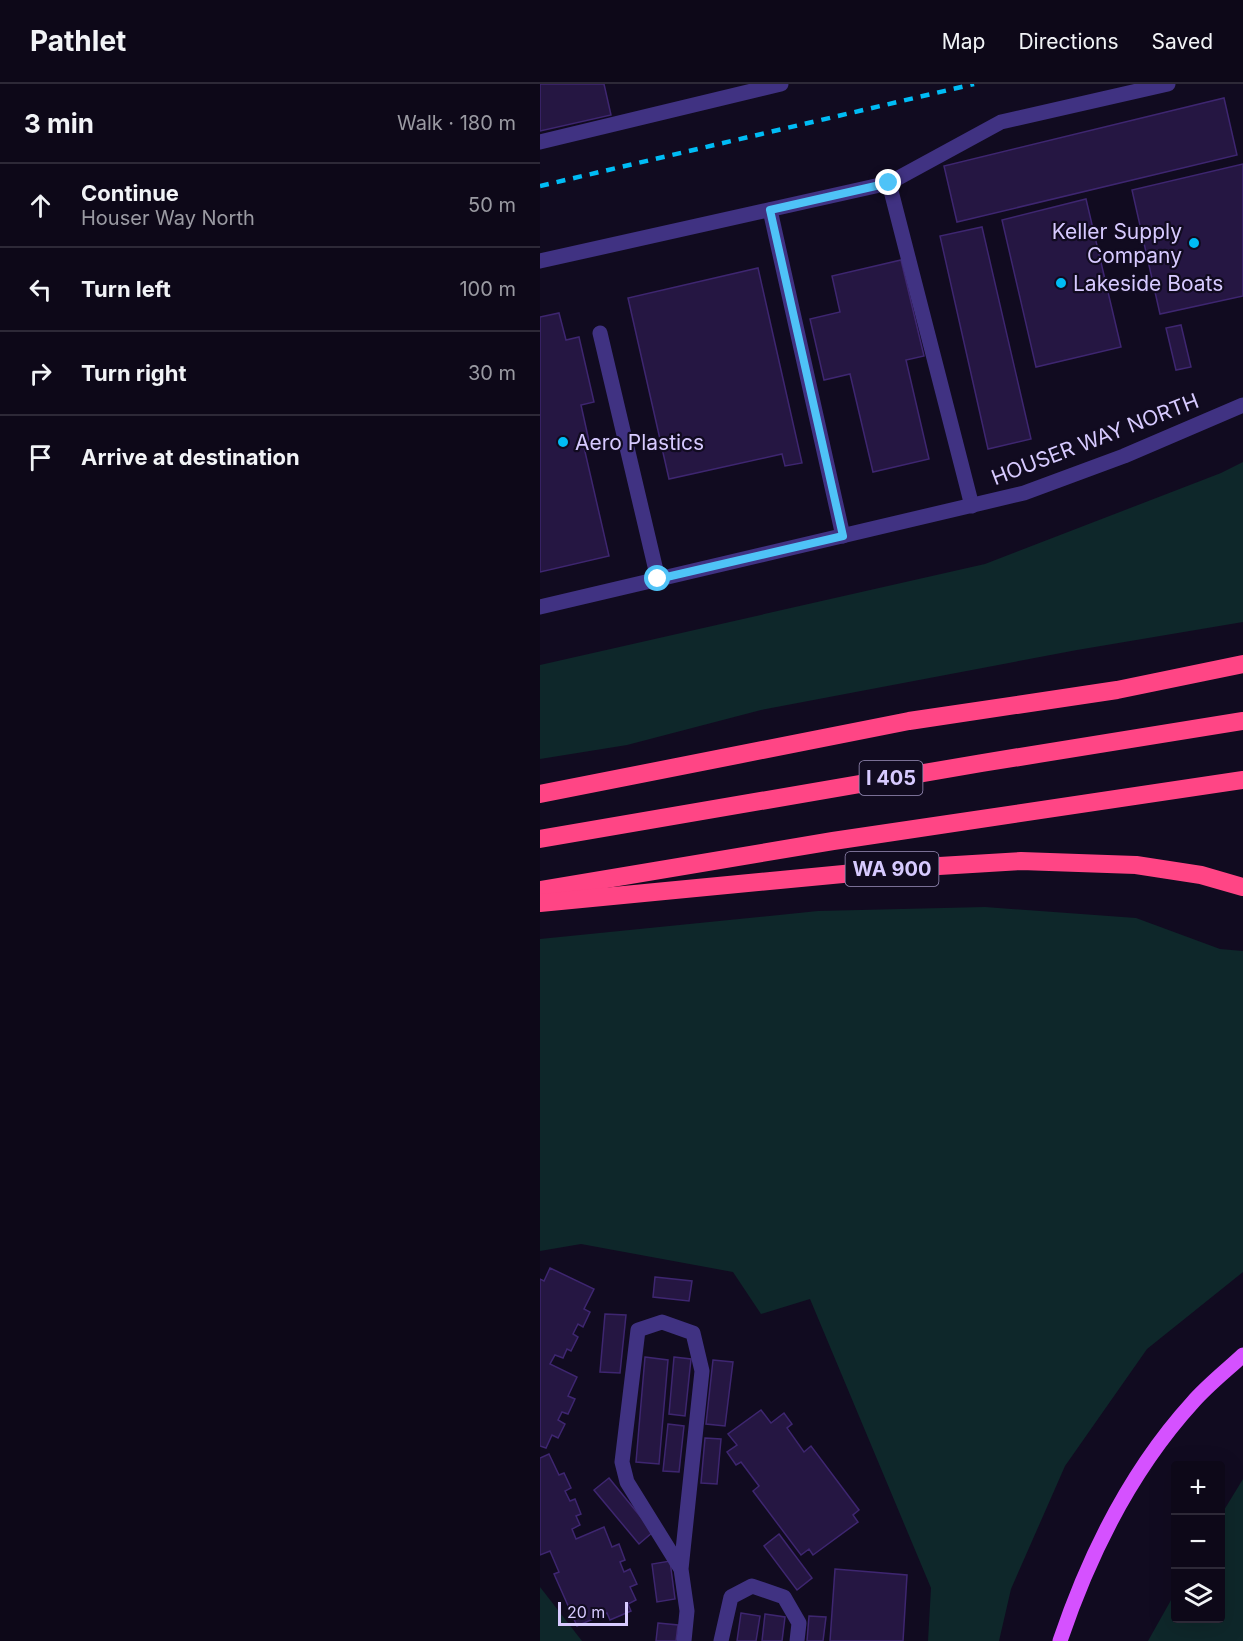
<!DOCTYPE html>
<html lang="en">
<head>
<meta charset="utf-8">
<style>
	:root { --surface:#0d0818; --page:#1b1625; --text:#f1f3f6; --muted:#9a9aa2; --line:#2d2937 }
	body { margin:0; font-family:Inter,sans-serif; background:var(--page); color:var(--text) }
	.controls { position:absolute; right:18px; bottom:18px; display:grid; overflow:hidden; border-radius:6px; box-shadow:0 6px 24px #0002 }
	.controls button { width:54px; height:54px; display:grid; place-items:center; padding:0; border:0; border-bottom:2px solid var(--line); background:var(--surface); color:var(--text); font:30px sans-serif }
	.scale { position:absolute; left:18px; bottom:15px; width:70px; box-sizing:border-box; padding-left:6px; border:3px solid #d7caff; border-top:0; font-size:16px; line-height:21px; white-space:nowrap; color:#d7caff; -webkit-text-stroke:4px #110b20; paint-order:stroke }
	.stop { position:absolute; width:18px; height:18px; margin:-14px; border:4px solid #4fc3f7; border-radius:50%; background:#fff }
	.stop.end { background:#4fc3f7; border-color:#fff; box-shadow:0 2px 6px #0008 }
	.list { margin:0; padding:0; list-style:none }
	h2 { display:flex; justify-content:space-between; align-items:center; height:78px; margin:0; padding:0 24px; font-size:26px }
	h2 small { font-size:20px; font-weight:400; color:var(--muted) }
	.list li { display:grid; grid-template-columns:39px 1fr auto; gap:18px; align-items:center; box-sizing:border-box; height:84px; padding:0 24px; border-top:2px solid var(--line) }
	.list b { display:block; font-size:22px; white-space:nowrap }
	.list p { margin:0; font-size:20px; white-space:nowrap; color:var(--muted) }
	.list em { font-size:20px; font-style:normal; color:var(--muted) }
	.icon { flex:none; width:33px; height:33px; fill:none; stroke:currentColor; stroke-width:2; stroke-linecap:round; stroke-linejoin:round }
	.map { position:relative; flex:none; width:703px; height:1557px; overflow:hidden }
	header { display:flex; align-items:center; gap:36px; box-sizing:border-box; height:84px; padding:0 30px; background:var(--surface); border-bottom:2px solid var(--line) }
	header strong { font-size:28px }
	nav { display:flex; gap:33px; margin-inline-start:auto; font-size:21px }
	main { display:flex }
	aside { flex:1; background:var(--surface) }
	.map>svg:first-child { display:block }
	.green { fill:#0e272a }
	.building { fill:#251642; stroke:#3e2670; stroke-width:1.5 }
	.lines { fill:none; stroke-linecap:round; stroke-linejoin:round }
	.minor { stroke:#403282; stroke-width:15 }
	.major { stroke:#d551ff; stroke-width:15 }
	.highway { stroke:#ff4585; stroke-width:18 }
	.rail { stroke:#00bcf5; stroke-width:4.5; stroke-dasharray:9 8; stroke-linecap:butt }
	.route { stroke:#4fc3f7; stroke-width:8 }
	.poi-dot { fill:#00bcf5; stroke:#110b20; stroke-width:2 }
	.labels { text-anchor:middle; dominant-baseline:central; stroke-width:4.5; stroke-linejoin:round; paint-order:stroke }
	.shield { fill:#110b20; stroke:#9c91bc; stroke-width:1.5 }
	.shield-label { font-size:20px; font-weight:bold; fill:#d7caff }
	.poi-label { font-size:21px; fill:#d7caff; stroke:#110b20; text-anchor:start }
	.street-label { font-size:21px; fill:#d7caff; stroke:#110b20 }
</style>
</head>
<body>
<header>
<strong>Pathlet</strong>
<nav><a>Map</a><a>Directions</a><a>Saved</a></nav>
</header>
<main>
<aside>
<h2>3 min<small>Walk · 180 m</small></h2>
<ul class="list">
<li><svg class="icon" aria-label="ahead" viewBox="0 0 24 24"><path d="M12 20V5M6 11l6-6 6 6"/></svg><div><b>Continue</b><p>Houser Way North</p></div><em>50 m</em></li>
<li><svg class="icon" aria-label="left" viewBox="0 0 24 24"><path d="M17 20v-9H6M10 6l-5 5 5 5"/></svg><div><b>Turn left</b></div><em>100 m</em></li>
<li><svg class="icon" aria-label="right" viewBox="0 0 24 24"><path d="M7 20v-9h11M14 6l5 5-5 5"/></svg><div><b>Turn right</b></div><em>30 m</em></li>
<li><svg class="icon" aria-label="arrive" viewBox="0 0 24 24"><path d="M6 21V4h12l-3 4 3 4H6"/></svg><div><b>Arrive at destination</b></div></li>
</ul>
</aside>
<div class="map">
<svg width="703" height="1557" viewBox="0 0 703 1557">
	<rect width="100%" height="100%" fill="#110b20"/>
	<g class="green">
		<polygon points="703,378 703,538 537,566 221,626 87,661 0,675 0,581 445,480 681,389"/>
		<polygon points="445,823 596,834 680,865 703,867 703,1188 607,1265 525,1382 471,1505 459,1557 388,1557 391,1504 270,1215 221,1230 193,1188 41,1160 0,1167 0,855 278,827"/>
		<polygon points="703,1395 703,1557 608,1557 635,1509 636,1534 680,1534 681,1431"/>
		<polygon points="0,1503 42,1557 0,1557"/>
	</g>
	<g class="building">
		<polygon points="0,0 64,0 71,31 0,47"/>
		<polygon points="684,14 697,71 417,138 404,82"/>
		<polygon points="703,80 703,212 620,230 592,106"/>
		<polygon points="546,115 581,263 496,283 462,136"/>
		<polygon points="442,143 491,355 448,365 400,152"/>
		<polygon points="361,176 384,272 366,276 389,375 333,388 310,290 284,296 270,235 300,228 292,192"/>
		<polygon points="218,184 262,379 245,382 242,370 129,395 88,214"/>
		<polygon points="19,229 26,256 39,253 54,318 41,321 49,357 43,359 69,472 0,488 0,233"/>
		<polygon points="641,241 651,283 636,286 626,244"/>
		<polygon points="10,1184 54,1205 44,1225 50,1228 43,1243 38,1240 33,1250 38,1253 31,1267 27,1265 23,1274 15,1271 10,1280 37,1293 28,1312 35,1315 28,1330 22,1328 18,1336 25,1340 18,1354 12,1351 6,1364 0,1362 0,1195 4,1197"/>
		<polygon points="115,1193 152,1197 149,1217 113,1213"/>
		<polygon points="65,1230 86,1231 80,1289 60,1288"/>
		<polygon points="105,1273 128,1276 119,1380 96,1378"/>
		<polygon points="134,1273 151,1275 145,1332 129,1330"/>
		<polygon points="173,1276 193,1278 185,1342 166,1340"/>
		<polygon points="221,1326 231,1339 244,1329 252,1340 247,1344 264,1368 271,1362 319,1426 313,1431 318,1438 273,1471 269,1465 261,1471 213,1407 219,1402 201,1378 196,1381 187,1368 197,1361 188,1350"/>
		<polygon points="128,1340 144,1342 139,1388 123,1387"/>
		<polygon points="165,1354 181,1355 177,1400 161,1399"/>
		<polygon points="9,1370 19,1391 24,1389 31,1404 25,1407 30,1417 35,1415 41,1430 36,1432 40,1441 32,1445 36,1455 64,1443 72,1463 79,1460 85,1476 80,1478 84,1488 90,1485 97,1500 90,1503 96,1516 88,1520 91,1527 70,1536 67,1529 37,1542 14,1490 19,1488 10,1467 0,1471 0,1374"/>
		<polygon points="69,1394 113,1448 99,1460 54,1406"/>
		<polygon points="239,1450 272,1494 257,1506 224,1462"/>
		<polygon points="130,1477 135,1515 117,1518 112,1480"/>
		<polygon points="295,1485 367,1491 363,1557 290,1557"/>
		<polygon points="201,1529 220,1532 216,1557 197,1557"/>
		<polygon points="225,1530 245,1533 242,1557 222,1557"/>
		<polygon points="269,1532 286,1533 283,1557 267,1557"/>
		<polygon points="118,1539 138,1541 136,1557 116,1557"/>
	</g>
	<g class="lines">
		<g class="minor">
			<polyline points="0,58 241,0"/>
			<polyline points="349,99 432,422"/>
			<polyline points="230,126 303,452"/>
			<polyline points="0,177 349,99 461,38 628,0"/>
			<polyline points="60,249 118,495"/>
			<polyline points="0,523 484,409 584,372 703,321"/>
			<polyline points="141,1485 87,1398 82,1378 98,1246 122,1238 153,1249 162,1287 141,1485 147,1527 144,1557"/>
			<polyline points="181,1557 191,1513 212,1502 244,1513 259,1539 257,1557"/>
		</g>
		<path class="major" d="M520 1557C549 1471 591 1386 653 1318 668 1301 686 1287 703 1271"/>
		<g class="highway">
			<polyline points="0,710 369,637 577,606 703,580"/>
			<polyline points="0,755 442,679 703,637"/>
			<polyline points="0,806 293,757 703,696"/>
			<polyline points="0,819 366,784 481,777 596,781 661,791 703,803"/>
		</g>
		<polyline class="rail" points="0,102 434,0"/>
	</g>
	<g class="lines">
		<polyline class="route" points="118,495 303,452 230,126 349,99"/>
	</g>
	<g class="poi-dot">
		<circle cx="654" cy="159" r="6"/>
		<circle cx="521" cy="199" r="6"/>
		<circle cx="23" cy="358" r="6"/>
	</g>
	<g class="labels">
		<g class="shield">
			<rect x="319.5" y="677" width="63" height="34" rx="4.5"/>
			<rect x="305.5" y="768" width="93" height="34" rx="4.5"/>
		</g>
		<g class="shield-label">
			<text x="351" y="694">I 405</text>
			<text x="352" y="785">WA 900</text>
		</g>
		<g class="poi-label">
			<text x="642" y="147" text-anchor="end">Keller Supply<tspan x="642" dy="24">Company</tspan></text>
			<text x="533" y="199">Lakeside Boats</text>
			<text x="35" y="358">Aero Plastics</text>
		</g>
		<g class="street-label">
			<text transform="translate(555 355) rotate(-21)">HOUSER WAY NORTH</text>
		</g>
	</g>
</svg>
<div class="controls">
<button>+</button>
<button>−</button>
<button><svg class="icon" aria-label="layers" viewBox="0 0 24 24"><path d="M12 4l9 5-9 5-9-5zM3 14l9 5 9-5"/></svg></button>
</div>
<div class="scale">20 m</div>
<div class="stop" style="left:118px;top:495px"></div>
<div class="stop end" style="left:349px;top:99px"></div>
</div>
</main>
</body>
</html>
